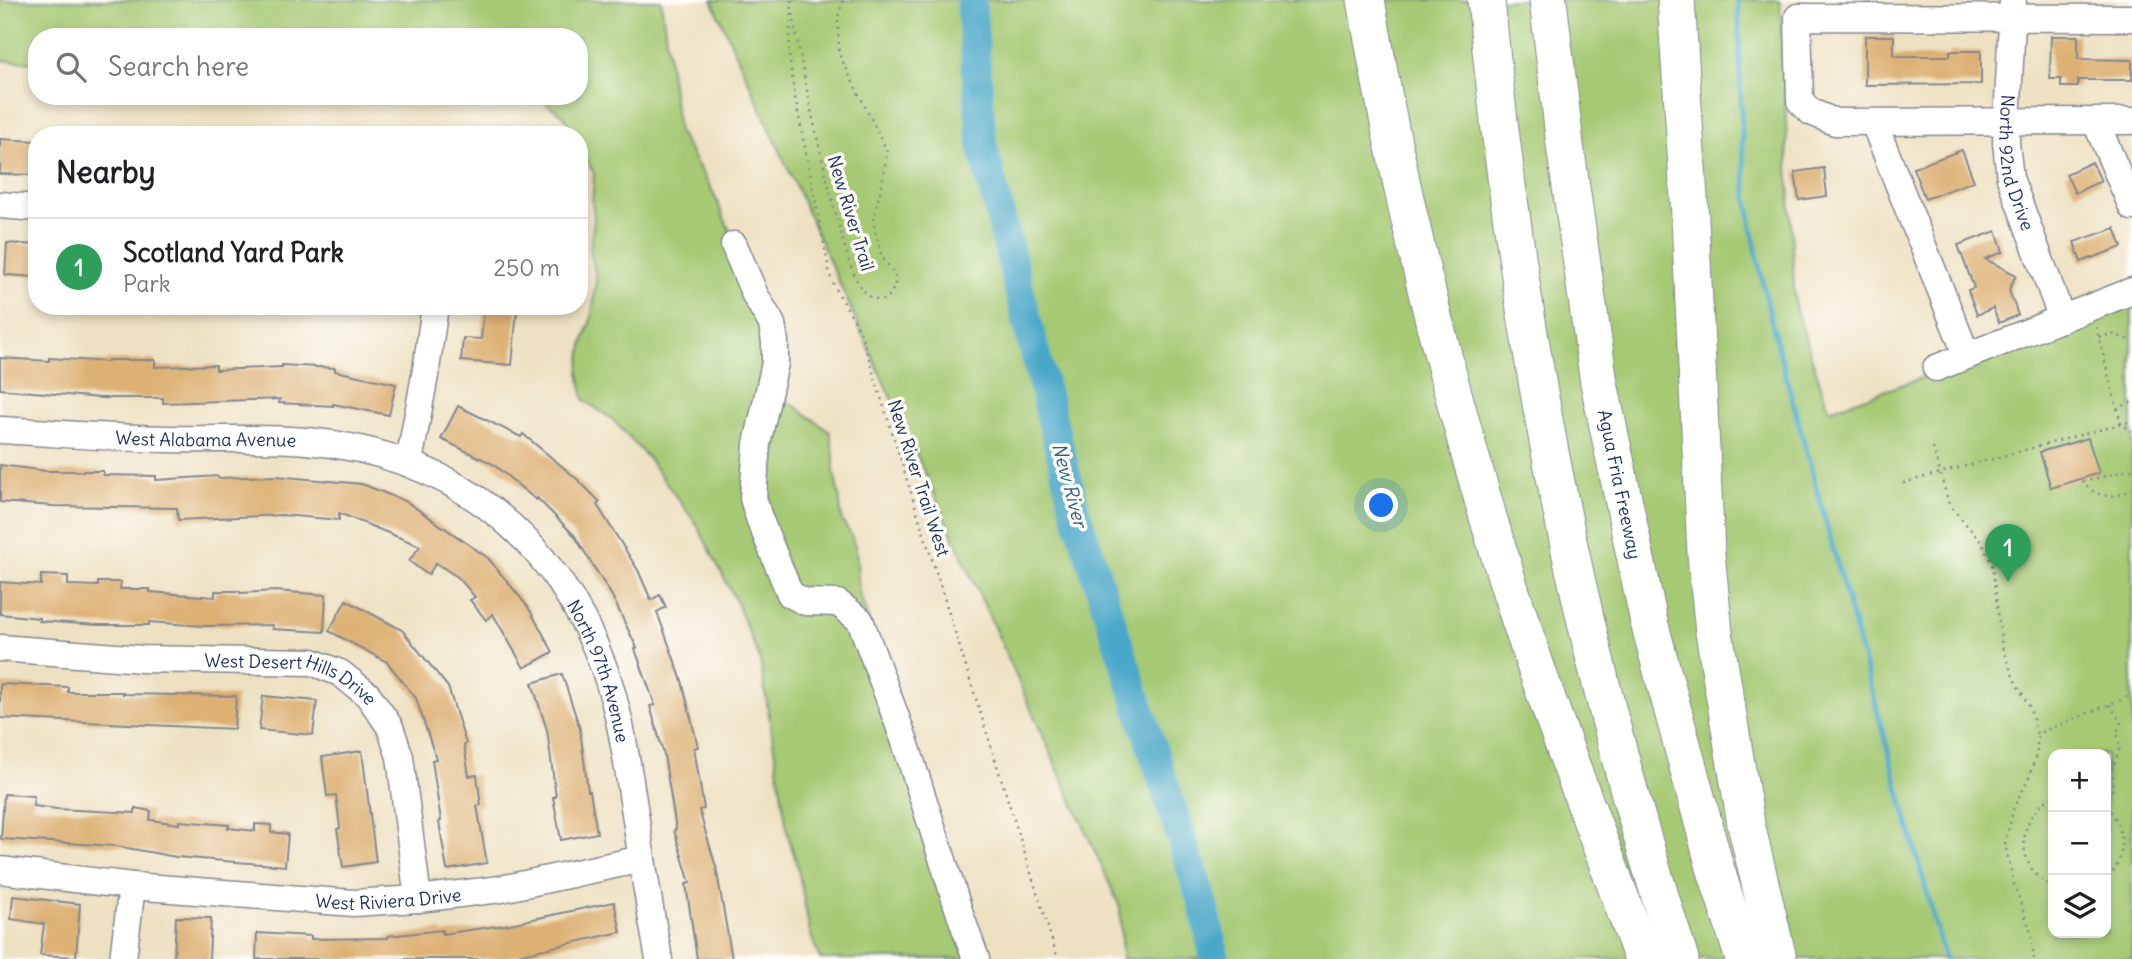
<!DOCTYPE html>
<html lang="en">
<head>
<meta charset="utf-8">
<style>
	:root { --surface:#fff; --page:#f6f6f6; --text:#202124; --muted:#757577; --line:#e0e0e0; --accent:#db2777 }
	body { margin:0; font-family:Delius,sans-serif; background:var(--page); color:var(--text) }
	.controls { position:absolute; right:21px; bottom:21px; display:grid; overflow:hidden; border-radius:14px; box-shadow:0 4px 10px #0003 }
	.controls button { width:63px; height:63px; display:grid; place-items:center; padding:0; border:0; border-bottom:2px solid var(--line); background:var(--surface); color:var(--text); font:35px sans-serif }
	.you { position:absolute; left:1382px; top:506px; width:24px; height:24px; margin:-18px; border:5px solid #fff; border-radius:50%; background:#1a73e8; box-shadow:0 0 0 10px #1a73e833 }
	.badge { display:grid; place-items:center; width:46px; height:46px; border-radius:50%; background:var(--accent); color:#fff; font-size:23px; font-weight:700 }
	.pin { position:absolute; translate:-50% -58px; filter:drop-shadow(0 2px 4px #0008) }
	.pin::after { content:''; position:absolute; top:37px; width:24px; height:21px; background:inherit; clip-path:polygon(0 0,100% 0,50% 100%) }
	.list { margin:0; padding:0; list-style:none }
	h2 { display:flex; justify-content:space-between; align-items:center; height:91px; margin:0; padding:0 28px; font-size:30px }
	h2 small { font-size:23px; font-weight:400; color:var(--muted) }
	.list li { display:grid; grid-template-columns:46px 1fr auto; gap:21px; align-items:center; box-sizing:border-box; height:98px; padding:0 28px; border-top:2px solid var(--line) }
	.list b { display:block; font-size:26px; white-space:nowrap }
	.list p { margin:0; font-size:23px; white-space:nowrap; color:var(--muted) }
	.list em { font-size:23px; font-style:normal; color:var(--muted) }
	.icon { flex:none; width:38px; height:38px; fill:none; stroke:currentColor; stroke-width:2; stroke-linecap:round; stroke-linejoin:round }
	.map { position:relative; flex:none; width:2132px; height:959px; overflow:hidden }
	.search { position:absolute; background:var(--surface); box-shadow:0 4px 10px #0003; left:28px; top:28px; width:560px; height:77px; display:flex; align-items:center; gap:18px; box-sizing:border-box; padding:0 24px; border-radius:28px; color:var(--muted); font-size:26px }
	.panel { position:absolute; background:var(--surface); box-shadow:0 4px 10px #0003; left:28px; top:126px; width:560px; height:189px; border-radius:28px }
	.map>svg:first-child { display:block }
	.green { fill:#a6c973; stroke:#607c68; stroke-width:2; fill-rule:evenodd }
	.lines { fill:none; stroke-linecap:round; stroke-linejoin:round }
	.stream { stroke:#4aa7c9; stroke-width:5 }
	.river { stroke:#4aa7c9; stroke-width:30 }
	.building { fill:#ddb073 }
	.minor-casing { stroke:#848890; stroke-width:29 }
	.highway-casing { stroke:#848890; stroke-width:39 }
	.path { stroke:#848890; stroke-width:2.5; stroke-dasharray:2 5; stroke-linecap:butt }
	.minor { stroke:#fff; stroke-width:26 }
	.highway { stroke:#fff; stroke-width:37 }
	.labels { text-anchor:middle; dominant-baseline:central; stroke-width:7; stroke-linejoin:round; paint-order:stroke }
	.street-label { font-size:18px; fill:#1b2f5e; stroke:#fdfcf7 }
	.water-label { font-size:19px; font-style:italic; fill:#2e5f89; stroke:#fdfcf7 }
</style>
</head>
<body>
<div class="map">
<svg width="2132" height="959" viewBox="0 0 2132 959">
	<rect width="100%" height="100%" fill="#fdfcf7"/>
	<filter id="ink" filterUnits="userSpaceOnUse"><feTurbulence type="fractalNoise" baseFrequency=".0143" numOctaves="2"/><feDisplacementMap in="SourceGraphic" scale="14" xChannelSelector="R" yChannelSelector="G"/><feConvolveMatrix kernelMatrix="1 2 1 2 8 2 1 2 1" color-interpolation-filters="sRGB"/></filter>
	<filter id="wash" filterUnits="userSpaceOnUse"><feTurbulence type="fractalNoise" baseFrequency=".00686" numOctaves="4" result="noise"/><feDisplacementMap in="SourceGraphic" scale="28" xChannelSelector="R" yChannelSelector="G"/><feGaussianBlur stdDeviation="1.57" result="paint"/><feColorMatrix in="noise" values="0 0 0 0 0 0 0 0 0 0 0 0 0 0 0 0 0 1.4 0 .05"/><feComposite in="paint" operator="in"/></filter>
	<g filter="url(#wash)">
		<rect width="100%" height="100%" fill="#eee1c2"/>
		<g class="green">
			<polygon points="0,0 661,0 678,131 712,190 768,319 775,401 791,403 830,432 834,455 834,474 839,495 842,521 850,533 856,549 859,591 978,959 820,959 810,933 798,868 788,835 760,660 736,601 697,525 647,457 613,420 584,400 579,372 583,344 592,316 596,277 590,249 594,218 592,202 594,174 579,145 579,135 574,135 564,116 536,96 579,96 579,37 37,37 37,63 0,60"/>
			<path d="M712 0H1780L1795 307 1829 410 2132 305V959H1122L1120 907ZM2053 754H2106V933H2053Z"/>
		</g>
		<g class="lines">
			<path class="stream" d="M1738 0C1741 67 1739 137 1748 203 1755 250 1765 295 1776 340L1945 959"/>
			<polyline class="river" points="971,0 982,144 1075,510 1204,908 1215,959"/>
		</g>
		<g id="blocks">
			<g class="building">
				<polygon points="1865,36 1894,36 1894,56 1950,56 1950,51 1981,51 1981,84 1865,85"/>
				<polygon points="2051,36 2078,36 2078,59 2132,60 2132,80 2078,80 2078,87 2061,87 2061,79 2050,79"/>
				<polygon points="0,139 35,141 33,175 0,174"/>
				<polygon points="1962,150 1974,181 1925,199 1913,168"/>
				<polygon points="2092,162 2101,181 2075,193 2066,174"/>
				<polygon points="1824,168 1827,196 1799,200 1795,172"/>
				<polygon points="2115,228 2122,247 2081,262 2074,242"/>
				<polygon points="1996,231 2003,252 1985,259 2016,275 2009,290 2018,315 1999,323 1993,308 1977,315 1968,290 1974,288 1958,245"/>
				<polygon points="7,243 37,245 37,277 5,275"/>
				<polygon points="484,308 517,310 512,365 461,361 463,338 481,339"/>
				<polygon points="0,358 49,361 49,358 108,362 108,360 155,360 155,367 216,365 216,370 282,367 282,365 335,368 335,371 396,384 389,415 333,404 333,406 279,403 280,399 163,403 163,398 100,398 0,389"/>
				<polygon points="458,406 521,437 523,434 576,478 600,502 597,505 638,570 651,600 660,595 666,607 657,612 682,681 698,747 694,748 704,809 699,810 716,867 732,959 697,959 686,884 690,883 674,830 676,829 664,755 650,706 655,705 635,649 637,648 612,596 574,535 537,498 536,500 493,464 441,439"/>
				<polygon points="2088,438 2099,473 2051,488 2040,452"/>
				<polygon points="0,465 46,471 103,471 103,475 156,476 156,480 218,476 218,478 276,476 362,484 407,502 488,558 528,607 553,652 524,668 493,614 486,620 470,600 475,597 459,578 436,563 428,575 409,561 420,546 339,513 339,520 282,515 178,520 177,508 53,506 0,502"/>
				<polygon points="41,575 68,576 68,585 98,586 98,582 121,582 120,589 150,589 150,592 215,597 215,591 240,591 240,593 275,591 326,595 324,632 272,629 273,625 204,626 149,622 149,625 98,625 39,621 39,618 0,614 0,582 41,585"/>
				<polygon points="346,600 402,630 448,687 466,744 464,745 469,776 477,775 481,805 477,806 487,863 447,870 439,822 441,821 432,760 436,759 416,698 387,662 329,631"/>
				<polygon points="562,674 580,729 588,791 590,791 597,833 561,840 553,797 556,797 547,730 532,683"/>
				<polygon points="0,684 68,687 68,692 123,692 123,694 236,696 234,729 0,718"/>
				<polygon points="263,696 317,701 313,735 259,730"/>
				<polygon points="362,751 376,862 343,867 337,829 340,828 336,795 327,796 322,757"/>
				<polygon points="4,794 34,796 33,806 57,809 135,813 135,808 151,811 150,820 179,824 179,821 229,825 228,828 255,831 255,824 271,825 271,832 288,834 285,866 176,857 116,846 1,839"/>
				<polygon points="13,896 80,904 76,957 40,955 44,924 11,919"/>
				<polygon points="614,902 621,932 499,959 256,959 257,933 311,936 311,939 388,938 388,936 442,930 442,934 510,924"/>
				<polygon points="176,917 211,918 209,959 174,959"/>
			</g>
		</g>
	</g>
	<g filter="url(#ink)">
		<use href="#blocks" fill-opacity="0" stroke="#848890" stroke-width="2"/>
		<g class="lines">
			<defs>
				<g id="minor">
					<path id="s1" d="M2013 1 2006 143 2010 178 2062 319"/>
					<polyline points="2132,18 1798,17 1800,101 1811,112 1835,122 2132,121"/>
					<polyline points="2099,121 2098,127 2132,207"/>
					<polyline points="1874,123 1967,356"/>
					<polyline points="0,205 37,208"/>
					<polyline points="734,245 755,295 772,324 775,342 775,363 757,444 753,498 759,518 790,594 805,602 838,603 860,620 904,739 960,914 976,959"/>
					<polyline points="1936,368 2132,291"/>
					<path id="s2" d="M0 430C56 433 113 438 169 439 215 440 262 437 307 441 450 454 554 533 604 668 621 714 627 764 635 813 642 862 650 910 659 959"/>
					<polyline points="409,462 426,370 435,306"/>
					<path id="s3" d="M0 648 142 659 312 662 340 673 368 695 390 727 400 757 418 899"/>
					<path id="s4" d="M0 870 132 886 353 903 418 899 501 889 642 859"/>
					<polyline points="123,959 132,886"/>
				</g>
				<g id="highway">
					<path d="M1366 0C1398 189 1445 377 1501 560 1542 695 1595 827 1643 959"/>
					<path d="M1486 0C1517 325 1578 648 1680 959"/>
					<path id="s5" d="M1548 0 1565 145 1599 383 1649 622 1715 867 1744 959"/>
					<polyline points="1676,0 1689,198 1706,554 1714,632 1746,824 1778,959"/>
				</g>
			</defs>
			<use href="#minor" class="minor-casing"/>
			<use href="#highway" class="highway-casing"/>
			<g class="path">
				<path d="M792 0 789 54 794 92 830 275C838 298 852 312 861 334L1058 959"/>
				<path d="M793 14C804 82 819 149 836 215 843 238 849 273 864 291 868 298 876 299 883 300L889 296 895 286V275L881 255 873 221 882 184 887 151 839 54 838 17 843 0"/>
				<polyline points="2096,327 2121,424 2132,431"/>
				<polyline points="2099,337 2112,334 2132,341"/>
				<polyline points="2117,409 2132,402"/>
				<polyline points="1933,448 1949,504 1982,543 1992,564 2002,647 2014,679 2030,708 2037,734 2132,695"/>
				<path d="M2132 469 2083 482C2095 498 2115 500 2132 489"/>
				<polyline points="1903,483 2132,421"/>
				<path d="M2053 797C2015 816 2014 869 2053 887"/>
				<polyline points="2106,804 2113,789 2112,769 2120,748 2117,732 2121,722 2109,704"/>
				<path d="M2106 806C2126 827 2128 859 2106 880"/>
				<polyline points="2034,959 2031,933 2014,884 2005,844 2014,807 2028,780 2037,752 2037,734"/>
			</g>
			<use href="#minor" class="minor"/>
			<use href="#highway" class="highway"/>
		</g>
	</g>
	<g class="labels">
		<g class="street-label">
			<text stroke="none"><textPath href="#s1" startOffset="163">North 92nd Drive</textPath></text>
			<text transform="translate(851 213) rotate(73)">New River Trail</text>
			<text stroke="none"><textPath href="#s2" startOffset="206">West Alabama Avenue</textPath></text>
			<text transform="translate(919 478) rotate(72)">New River Trail West</text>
			<text stroke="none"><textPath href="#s5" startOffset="490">Agua Fria Freeway</textPath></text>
			<text stroke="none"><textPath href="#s2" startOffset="705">North 97th Avenue</textPath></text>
			<text stroke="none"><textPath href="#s3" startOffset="296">West Desert Hills Drive</textPath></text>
			<text stroke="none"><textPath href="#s4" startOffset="390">West Riviera Drive</textPath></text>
		</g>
		<g class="water-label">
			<text transform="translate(1070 485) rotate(75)">New River</text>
		</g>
	</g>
</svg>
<div class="controls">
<button>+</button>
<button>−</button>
<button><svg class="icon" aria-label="layers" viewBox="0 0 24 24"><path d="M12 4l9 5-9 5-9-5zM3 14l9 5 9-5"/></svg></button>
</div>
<div class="you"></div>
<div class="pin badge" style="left:2008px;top:582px;background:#2e9e5b">1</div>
<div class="search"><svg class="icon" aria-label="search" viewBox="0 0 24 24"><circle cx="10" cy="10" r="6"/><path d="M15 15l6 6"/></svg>Search here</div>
<section class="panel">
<h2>Nearby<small></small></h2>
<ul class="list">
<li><span class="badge" style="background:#2e9e5b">1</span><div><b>Scotland Yard Park</b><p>Park</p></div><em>250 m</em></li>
</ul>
</section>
</div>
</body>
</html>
